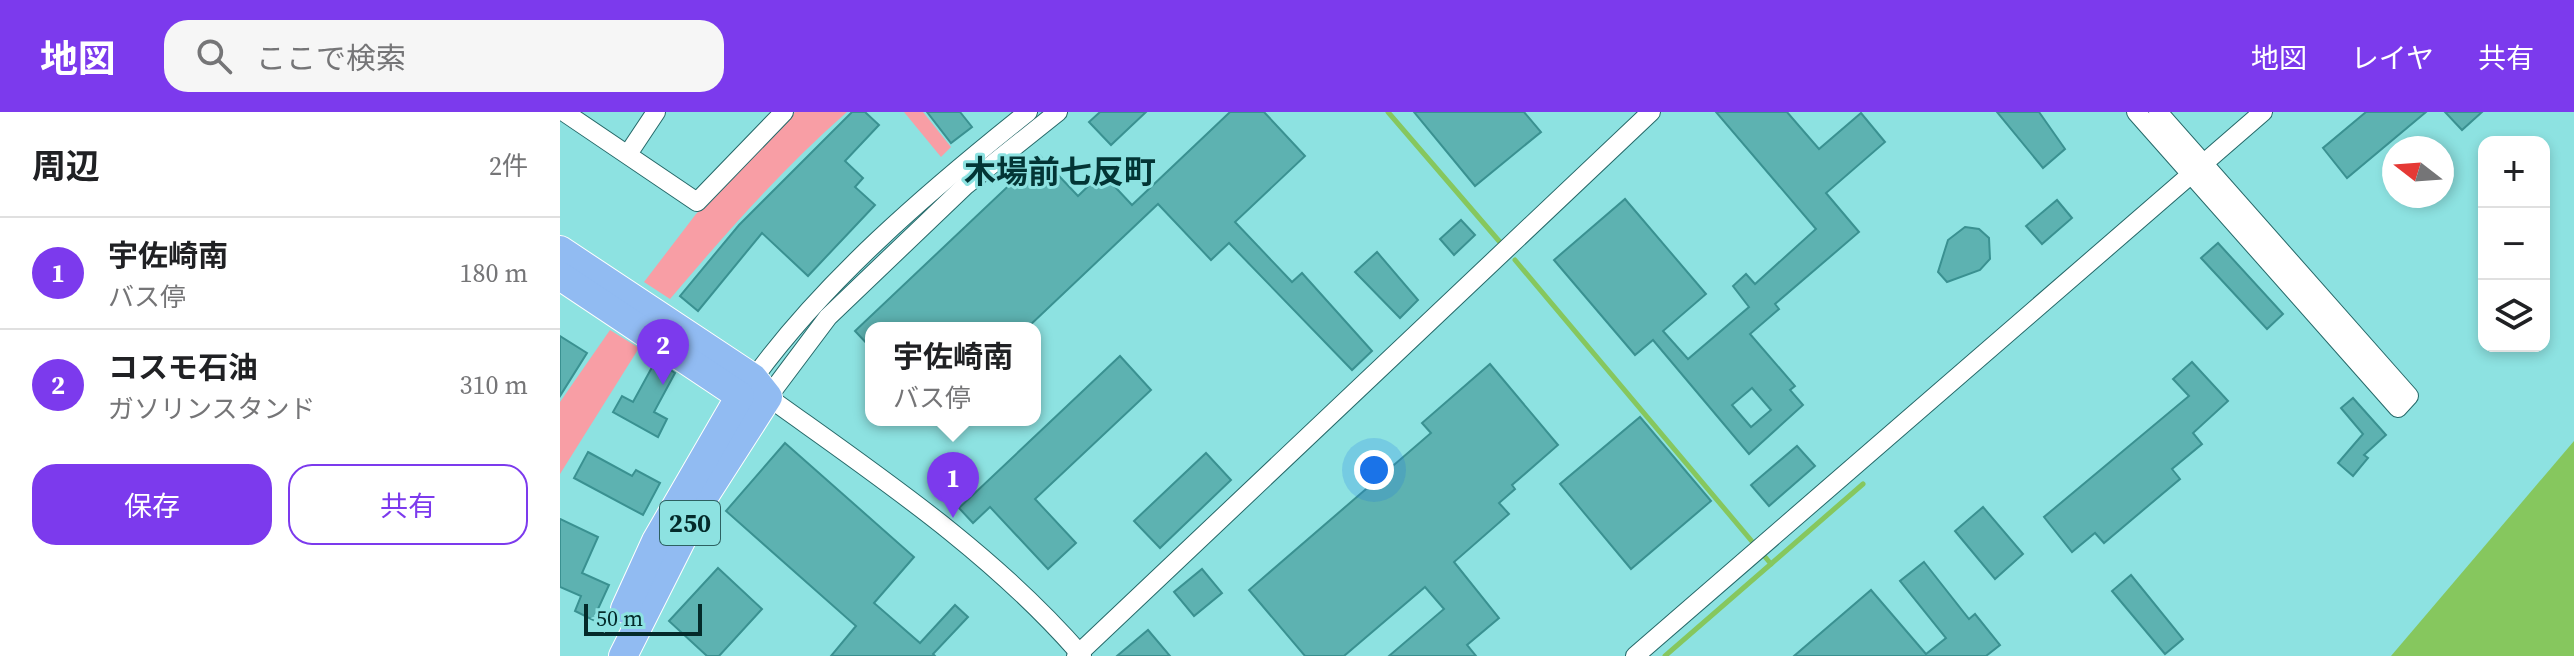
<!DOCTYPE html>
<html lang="ja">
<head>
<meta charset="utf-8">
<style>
	:root { --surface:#fff; --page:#f6f6f6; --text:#202124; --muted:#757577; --line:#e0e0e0; --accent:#7c3aed }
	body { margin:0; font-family:"Source Serif 4","Noto Sans JP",serif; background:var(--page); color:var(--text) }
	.controls { position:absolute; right:24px; top:24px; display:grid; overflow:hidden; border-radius:16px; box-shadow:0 4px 12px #0003 }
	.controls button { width:72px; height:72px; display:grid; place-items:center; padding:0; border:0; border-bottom:2px solid var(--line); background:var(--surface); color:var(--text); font:40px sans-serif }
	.compass { position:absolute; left:1822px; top:24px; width:72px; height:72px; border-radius:50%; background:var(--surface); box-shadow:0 4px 12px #0003; rotate:287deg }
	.scale { position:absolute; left:24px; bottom:20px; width:118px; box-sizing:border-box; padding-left:8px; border:4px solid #042a2a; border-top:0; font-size:22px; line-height:28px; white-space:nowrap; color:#042a2a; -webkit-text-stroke:6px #8de2e1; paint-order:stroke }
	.you { position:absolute; left:814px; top:358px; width:28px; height:28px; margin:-20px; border:6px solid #fff; border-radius:50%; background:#1a73e8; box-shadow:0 0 0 12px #1a73e833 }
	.badge { display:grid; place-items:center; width:52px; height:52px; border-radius:50%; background:var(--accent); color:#fff; font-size:26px; font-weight:700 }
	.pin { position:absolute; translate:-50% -66px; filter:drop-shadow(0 2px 4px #0008) }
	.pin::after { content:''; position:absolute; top:42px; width:28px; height:24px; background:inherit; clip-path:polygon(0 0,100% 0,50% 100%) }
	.popup { position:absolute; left:305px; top:210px; width:176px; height:104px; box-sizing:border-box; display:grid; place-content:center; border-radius:16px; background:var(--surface); filter:drop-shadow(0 2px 6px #0005); font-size:26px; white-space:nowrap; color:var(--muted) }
	.popup b { font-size:30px; color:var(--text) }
	.popup::after { content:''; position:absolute; left:50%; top:100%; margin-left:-16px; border:16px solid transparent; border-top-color:var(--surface) }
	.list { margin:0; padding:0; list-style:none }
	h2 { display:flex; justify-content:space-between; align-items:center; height:104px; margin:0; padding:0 32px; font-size:34px }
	h2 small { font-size:26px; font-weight:400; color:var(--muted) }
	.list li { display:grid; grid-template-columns:52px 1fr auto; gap:24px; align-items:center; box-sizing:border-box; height:112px; padding:0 32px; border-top:2px solid var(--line) }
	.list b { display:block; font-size:30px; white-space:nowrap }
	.list p { margin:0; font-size:26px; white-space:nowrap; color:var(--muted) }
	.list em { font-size:26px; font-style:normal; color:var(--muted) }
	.actions { display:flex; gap:16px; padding:24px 32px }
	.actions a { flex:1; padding:18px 0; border:2px solid var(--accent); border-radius:24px; text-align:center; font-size:28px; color:var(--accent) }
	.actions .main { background:var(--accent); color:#fff }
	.icon { flex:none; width:44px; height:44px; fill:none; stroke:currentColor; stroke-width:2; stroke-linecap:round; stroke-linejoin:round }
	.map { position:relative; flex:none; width:2014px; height:544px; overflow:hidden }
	header { display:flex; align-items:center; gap:48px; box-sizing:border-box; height:112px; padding:0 40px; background:var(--accent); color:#fff }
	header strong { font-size:38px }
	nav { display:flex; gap:44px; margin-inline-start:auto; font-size:28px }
	.search { width:560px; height:72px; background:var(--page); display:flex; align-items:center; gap:20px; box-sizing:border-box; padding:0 28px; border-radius:24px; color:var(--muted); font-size:30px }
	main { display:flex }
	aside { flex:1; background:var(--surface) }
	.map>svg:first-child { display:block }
	.green { fill:#f89ea5 }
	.water { fill:#86c75e }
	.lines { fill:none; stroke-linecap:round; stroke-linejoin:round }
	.stream { stroke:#86c75e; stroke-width:5 }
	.building { fill:#5db2b1; stroke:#3a9191; stroke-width:2; fill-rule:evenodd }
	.minor-casing { stroke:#256868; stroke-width:20 }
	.highway-casing { stroke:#fff; stroke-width:30 }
	.minor { stroke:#fff; stroke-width:18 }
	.highway { stroke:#91bbf2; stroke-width:28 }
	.labels { text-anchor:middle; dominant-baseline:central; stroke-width:6; stroke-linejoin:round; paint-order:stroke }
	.shield { fill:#8de2e1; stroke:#2d6161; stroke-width:2 }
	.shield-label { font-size:26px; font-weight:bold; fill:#042a2a }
	.quarter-label { font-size:32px; font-weight:bold; fill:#033535; stroke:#8de2e1 }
</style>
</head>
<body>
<header>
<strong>地図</strong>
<div class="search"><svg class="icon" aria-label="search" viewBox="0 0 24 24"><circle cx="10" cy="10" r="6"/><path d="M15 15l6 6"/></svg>ここで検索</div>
<nav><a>地図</a><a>レイヤ</a><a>共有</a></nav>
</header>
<main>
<aside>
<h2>周辺<small>2件</small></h2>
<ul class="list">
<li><span class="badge">1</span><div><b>宇佐崎南</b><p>バス停</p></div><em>180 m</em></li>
<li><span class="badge">2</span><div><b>コスモ石油</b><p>ガソリンスタンド</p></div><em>310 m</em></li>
</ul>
<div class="actions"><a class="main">保存</a><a>共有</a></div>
</aside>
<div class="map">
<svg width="2014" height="544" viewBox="0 0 2014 544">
	<rect width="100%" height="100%" fill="#8de2e1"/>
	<g class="green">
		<path d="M235 0H287C222 57 166 121 110 187L84 170 136 102Z"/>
		<polygon points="344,0 363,0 391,35 381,45"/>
		<polygon points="50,218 79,236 0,362 0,290"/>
	</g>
	<polygon class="water" points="2014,329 2014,544 1831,544"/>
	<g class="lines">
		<g class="stream">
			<polyline points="828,0 939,129"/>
			<polyline points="955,148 1211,452"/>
			<polyline points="1105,544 1303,372"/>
		</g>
	</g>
	<g class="building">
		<polygon points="292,0 305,0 319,13 285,49 303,66 295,75 315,93 248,164 202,121 138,199 120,184 179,113"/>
		<polygon points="367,0 400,0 412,15 391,31"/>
		<polygon points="540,0 586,0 551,33 529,10"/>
		<polygon points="670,0 704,0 745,44 675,110 732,170 742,161 812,239 792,258 669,131 651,148 598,92 467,216 311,216 311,236 295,219 480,44 518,84 542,61 572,93"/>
		<polygon points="854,0 964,0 981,20 915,74"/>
		<path d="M1156 0H1227L1259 37 1301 1 1325 30 1266 81 1299 120 1215 192 1219 197 1190 222 1235 274 1230 278 1243 293 1189 342 1093 228 1075 243 994 148 1065 87 1146 182 1103 219 1128 247 1189 195 1173 174 1186 162 1195 172 1256 117ZM1192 276 1211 298 1191 315 1172 293Z"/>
		<polygon points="1437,0 1479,0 1505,37 1483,56"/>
		<polygon points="1806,0 1866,0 1787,66 1763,36"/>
		<polygon points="1885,0 1922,0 1902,18"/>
		<polygon points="1497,88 1512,106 1482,132 1466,114"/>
		<polygon points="901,108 915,123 894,143 880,127"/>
		<polygon points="1405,115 1419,117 1429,126 1430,147 1420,158 1387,170 1378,160 1388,128"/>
		<polygon points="1658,131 1723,202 1707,217 1641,146"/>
		<polygon points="817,140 858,188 840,206 795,160"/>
		<polygon points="0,224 27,241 0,284"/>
		<polygon points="560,244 591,278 475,387 516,431 488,457 430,395 413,411 399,396"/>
		<polygon points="96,248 115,261 94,300 107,307 98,325 53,300 62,284 73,290"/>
		<polygon points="1632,250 1668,289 1633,321 1642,332 1612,357 1620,367 1544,431 1535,421 1512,440 1484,405 1629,284 1613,267"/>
		<polygon points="930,252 998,333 952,373 955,377 939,391 949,402 894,450 939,506 907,533 916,544 829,544 884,497 865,475 784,544 745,544 689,478 871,321 862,311"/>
		<polygon points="1793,286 1826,323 1804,343 1808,346 1793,364 1778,351 1803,322 1781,296"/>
		<polygon points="1080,305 1151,389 1071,457 1000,372"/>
		<polygon points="225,331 354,445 314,491 360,531 395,493 408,505 373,542 375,544 271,544 296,514 166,399"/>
		<polygon points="1237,334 1255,354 1209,394 1191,373"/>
		<polygon points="28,340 72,364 76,358 100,371 83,403 14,366"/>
		<polygon points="646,341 671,368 600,436 574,409"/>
		<polygon points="1423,395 1463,442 1435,467 1395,419"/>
		<polygon points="0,407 38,425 22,461 49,473 33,508 15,499 21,484 0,475"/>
		<polygon points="1364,450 1409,507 1415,502 1440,533 1426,544 1234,544 1311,478 1366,542 1386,526 1340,469"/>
		<polygon points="158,456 202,497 159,544 147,544 109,509"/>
		<polygon points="642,457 662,481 634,504 614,480"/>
		<polygon points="1571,463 1623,527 1605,542 1552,479"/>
		<polygon points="588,518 610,544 557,544"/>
	</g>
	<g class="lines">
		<defs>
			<g id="minor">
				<polyline points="4,0 137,90 224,0"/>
				<polyline points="1576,0 1838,296 1849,284 1598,0"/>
				<polyline points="68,42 96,0"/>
				<path d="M188 274C262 170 369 79 468 0"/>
				<path d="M199 285H208C318 364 432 440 522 544"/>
				<polyline points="208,285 268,205 405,74 498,0"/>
				<polyline points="516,544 1091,0"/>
				<polyline points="1075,544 1703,0"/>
			</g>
			<g id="highway">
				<polyline points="0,138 193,266 208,285 140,391 63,544"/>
				<polyline points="0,164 180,284 96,429 65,497"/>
			</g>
		</defs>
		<use href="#minor" class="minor-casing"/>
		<use href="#highway" class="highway-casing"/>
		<use href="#minor" class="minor"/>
		<use href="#highway" class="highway"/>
	</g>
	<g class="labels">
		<rect class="shield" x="100" y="389" width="60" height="44" rx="6"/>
		<g class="shield-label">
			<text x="130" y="411">250</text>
		</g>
		<g class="quarter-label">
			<text x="500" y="60">木場前七反町</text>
		</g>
	</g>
</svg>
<div class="controls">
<button>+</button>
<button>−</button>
<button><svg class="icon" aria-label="layers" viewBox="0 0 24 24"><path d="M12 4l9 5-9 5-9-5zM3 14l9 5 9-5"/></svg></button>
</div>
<svg class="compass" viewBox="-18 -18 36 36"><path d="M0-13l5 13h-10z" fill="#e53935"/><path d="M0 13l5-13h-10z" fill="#757577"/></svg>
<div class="scale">50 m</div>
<div class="you"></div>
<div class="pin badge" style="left:393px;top:406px">1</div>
<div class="popup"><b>宇佐崎南</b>バス停</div>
<div class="pin badge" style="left:103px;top:273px">2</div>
</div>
</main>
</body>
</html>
